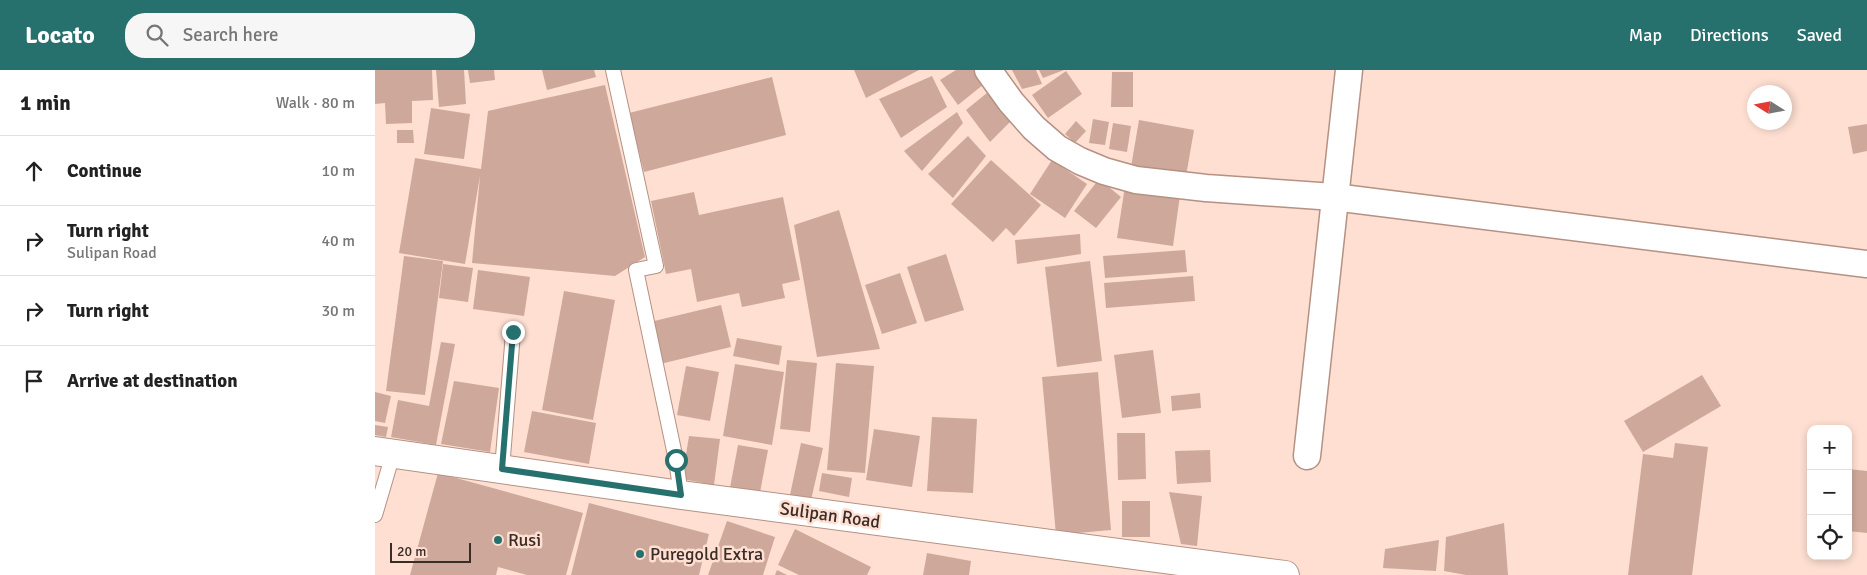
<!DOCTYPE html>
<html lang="en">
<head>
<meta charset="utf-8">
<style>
	:root { --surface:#fff; --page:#f6f6f6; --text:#222; --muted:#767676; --line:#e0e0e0; --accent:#26706d }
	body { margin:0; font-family:Signika,sans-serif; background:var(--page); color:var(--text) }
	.controls { position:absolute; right:15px; bottom:15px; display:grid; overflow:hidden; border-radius:10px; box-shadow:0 2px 8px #0003 }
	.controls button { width:45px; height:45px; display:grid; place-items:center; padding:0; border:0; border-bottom:1px solid var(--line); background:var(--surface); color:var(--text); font:25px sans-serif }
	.compass { position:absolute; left:1372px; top:15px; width:45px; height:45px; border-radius:50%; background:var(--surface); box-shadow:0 2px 8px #0003; rotate:281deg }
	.scale { position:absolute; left:15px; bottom:12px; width:81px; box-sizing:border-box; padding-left:5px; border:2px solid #3a2c26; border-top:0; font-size:14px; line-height:18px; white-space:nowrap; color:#3a2c26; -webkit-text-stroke:4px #fedfd2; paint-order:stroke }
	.stop { position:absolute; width:15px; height:15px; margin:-11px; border:4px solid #26706d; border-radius:50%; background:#fff }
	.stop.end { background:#26706d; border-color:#fff; box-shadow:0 1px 5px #0008 }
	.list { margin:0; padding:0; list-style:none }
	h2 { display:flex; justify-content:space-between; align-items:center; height:65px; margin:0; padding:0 20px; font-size:21px }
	h2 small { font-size:16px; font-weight:400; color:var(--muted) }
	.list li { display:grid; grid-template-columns:32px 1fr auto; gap:15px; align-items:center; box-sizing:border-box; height:70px; padding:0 20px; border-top:1px solid var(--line) }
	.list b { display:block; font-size:19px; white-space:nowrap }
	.list p { margin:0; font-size:16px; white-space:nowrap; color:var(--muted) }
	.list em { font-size:16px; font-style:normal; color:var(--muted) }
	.icon { flex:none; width:28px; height:28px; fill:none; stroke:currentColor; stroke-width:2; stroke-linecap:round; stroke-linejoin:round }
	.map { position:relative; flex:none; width:1492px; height:505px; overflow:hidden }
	header { display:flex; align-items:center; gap:30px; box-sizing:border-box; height:70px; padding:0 25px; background:var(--accent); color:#fff }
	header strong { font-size:24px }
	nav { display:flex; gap:28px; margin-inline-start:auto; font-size:18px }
	.search { width:350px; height:45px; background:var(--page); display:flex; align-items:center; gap:12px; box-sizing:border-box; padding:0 18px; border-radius:20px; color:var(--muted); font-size:19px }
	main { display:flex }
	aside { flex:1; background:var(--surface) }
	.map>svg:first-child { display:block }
	.building { fill:#cea99b }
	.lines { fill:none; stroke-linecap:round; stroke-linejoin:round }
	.service-casing { stroke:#b59183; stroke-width:16 }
	.minor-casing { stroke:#b59183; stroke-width:29 }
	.tertiary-casing { stroke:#b59183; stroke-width:30 }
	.service { stroke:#fff; stroke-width:14 }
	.minor { stroke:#fff; stroke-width:26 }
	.tertiary { stroke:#fff; stroke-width:28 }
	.route { stroke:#26706d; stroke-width:6 }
	.poi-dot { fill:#26706d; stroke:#fedfd2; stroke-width:2 }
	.labels { text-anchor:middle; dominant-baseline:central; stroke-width:5; stroke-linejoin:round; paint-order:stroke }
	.street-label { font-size:18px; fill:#3a2c26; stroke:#fedfd2 }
	.poi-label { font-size:18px; fill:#3a2c26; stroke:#fedfd2; text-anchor:start }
</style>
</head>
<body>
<header>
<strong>Locato</strong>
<div class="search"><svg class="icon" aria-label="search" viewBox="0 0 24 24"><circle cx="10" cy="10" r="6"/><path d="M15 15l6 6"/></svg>Search here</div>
<nav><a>Map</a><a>Directions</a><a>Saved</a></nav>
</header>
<main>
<aside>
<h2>1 min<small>Walk · 80 m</small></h2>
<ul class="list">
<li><svg class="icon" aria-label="ahead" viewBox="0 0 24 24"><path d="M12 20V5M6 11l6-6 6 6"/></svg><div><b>Continue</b></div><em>10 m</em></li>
<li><svg class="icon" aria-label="right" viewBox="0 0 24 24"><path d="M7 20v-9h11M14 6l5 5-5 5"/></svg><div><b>Turn right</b><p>Sulipan Road</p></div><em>40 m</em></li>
<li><svg class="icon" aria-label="right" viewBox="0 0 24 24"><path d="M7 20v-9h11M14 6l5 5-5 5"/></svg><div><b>Turn right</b></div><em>30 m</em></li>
<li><svg class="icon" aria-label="arrive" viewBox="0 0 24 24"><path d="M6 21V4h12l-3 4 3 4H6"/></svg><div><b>Arrive at destination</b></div></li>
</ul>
</aside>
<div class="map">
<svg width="1492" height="505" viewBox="0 0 1492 505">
	<rect width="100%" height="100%" fill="#fedfd2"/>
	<g class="building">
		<polygon points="0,0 57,0 58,30 37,31 37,53 11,54 10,33 0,34"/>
		<polygon points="61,0 89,0 91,34 64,37"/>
		<polygon points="93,0 119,0 120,10 95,13"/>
		<polygon points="167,0 219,0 221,7 172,20"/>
		<polygon points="479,0 544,0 491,28"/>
		<polygon points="581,0 608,0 614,10 583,35 565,10"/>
		<polygon points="637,0 661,0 667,14 647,19"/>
		<polygon points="664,0 689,0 668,8"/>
		<polygon points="691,1 707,24 673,48 657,25"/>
		<polygon points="737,2 758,2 758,37 736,37"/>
		<polygon points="557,6 572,37 526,68 504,29"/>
		<polygon points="397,7 411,65 269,102 254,43"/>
		<polygon points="230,15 270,187 240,206 97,193 105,106 90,194 24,183 40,88 106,99 113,41"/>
		<polygon points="618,18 641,46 615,72 591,40"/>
		<polygon points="56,38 95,44 89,89 49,84"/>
		<polygon points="582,42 588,53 547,101 529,81"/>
		<polygon points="718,49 734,52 730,75 714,73"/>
		<polygon points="764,50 819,60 811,106 756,97"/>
		<polygon points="701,51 711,61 700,73 690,64"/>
		<polygon points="738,53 756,56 752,82 734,79"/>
		<polygon points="1492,54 1492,81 1478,84 1473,57"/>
		<polygon points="22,60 38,60 39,73 22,73"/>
		<polygon points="593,66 611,86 578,128 553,104"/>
		<polygon points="616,90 666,135 639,166 631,158 618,172 576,134"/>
		<polygon points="677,90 712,114 690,148 655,124"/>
		<polygon points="724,109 746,127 721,158 699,141"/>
		<polygon points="750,116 805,125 798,176 742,168"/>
		<polygon points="319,122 324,145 408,127 425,210 407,214 410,228 367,237 364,223 322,232 316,199 291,204 276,131"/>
		<polygon points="464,140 505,279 442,287 419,155"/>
		<polygon points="705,164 706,184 642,194 640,170"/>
		<polygon points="810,180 812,202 730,208 728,186"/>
		<polygon points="571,184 589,240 550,252 532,197"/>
		<polygon points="29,186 68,191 50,325 11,321"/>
		<polygon points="715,191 727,291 682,297 670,197"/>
		<polygon points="68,194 98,198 93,232 64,228"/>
		<polygon points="103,200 155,207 149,246 98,239"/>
		<polygon points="525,203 542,253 507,264 490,215"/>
		<polygon points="818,206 820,231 731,238 729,213"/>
		<polygon points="189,221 240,230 218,350 167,340"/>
		<polygon points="346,235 356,277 285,294 275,252"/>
		<polygon points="362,268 407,276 404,295 358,286"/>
		<polygon points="66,272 80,274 61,375 16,367 23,330 54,336"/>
		<polygon points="778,280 786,343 747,348 739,285"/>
		<polygon points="412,290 442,293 435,362 405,359"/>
		<polygon points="461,293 499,296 490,403 452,400"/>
		<polygon points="360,294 409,302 397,375 348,366"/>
		<polygon points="311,296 344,302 335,351 302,345"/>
		<polygon points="723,302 736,460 681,465 667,307"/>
		<polygon points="1327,305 1346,336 1268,382 1249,351"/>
		<polygon points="79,311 124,318 115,382 66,374"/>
		<polygon points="0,322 16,326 10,353 0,351"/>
		<polygon points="825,323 826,338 797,341 796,326"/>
		<polygon points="157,341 221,353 214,394 149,382"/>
		<polygon points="557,347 602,349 598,423 552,421"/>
		<polygon points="0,355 13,357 11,367 0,365"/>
		<polygon points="499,359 545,366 537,417 491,410"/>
		<polygon points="742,363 770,363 771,409 743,410"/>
		<polygon points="314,366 345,369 339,415 307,409"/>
		<polygon points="426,373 448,378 436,430 415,425"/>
		<polygon points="1300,373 1333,377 1317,505 1253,505 1268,384 1298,388"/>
		<polygon points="363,375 393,380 384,428 354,423"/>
		<polygon points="835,380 836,412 802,414 800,381"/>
		<polygon points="1473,399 1492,401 1492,463 1473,461"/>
		<polygon points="63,403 208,443 191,505 152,505 123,497 121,505 35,505"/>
		<polygon points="447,403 477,408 474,427 444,421"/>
		<polygon points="794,422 827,426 822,476 806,474"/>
		<rect x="747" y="431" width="28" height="36"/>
		<polygon points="214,433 334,464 324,505 196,505"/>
		<polygon points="352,451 400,467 388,505 333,505"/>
		<polygon points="1129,453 1133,505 1091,505 1069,501 1071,467"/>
		<polygon points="420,459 496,497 492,505 424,505 403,495"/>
		<polygon points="1064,470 1061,501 1008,498 1010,479"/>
		<polygon points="552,483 596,491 594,505 548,505"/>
		<polygon points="402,500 412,505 400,505"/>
	</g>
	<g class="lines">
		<defs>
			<g id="service">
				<polyline points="238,0 281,196 261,200 301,390 306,425"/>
				<polyline points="127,399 138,263"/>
				<polyline points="0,445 18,384"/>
			</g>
			<g id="minor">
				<polyline points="613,0 636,32 659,58 682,78 705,91 729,101 761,110 831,118 959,127 1492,194"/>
				<polyline points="932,386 974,0"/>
			</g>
			<polyline id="tertiary" points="0,381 306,425 910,505"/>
		</defs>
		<use href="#service" class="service-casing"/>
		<use href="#minor" class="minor-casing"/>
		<use href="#tertiary" class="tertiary-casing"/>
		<use href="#service" class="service"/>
		<use href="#minor" class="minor"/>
		<use href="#tertiary" class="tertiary"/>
	</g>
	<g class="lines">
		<polyline class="route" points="138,262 127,399 306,425 301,390"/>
	</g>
	<g class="poi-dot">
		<circle cx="123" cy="470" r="5"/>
		<circle cx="265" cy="484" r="5"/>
	</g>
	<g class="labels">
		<g class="street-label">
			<text transform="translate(455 445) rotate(8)">Sulipan Road</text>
		</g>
		<g class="poi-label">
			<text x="133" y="470">Rusi</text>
			<text x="275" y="484">Puregold Extra</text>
		</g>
	</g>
</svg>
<div class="controls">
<button>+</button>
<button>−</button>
<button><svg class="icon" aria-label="locate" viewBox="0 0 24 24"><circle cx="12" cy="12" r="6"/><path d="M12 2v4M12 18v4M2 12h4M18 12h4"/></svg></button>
</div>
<svg class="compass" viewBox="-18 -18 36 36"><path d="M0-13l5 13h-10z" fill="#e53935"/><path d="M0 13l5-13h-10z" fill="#767676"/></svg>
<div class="scale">20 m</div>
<div class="stop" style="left:301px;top:390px"></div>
<div class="stop end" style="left:138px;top:262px"></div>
</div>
</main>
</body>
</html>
